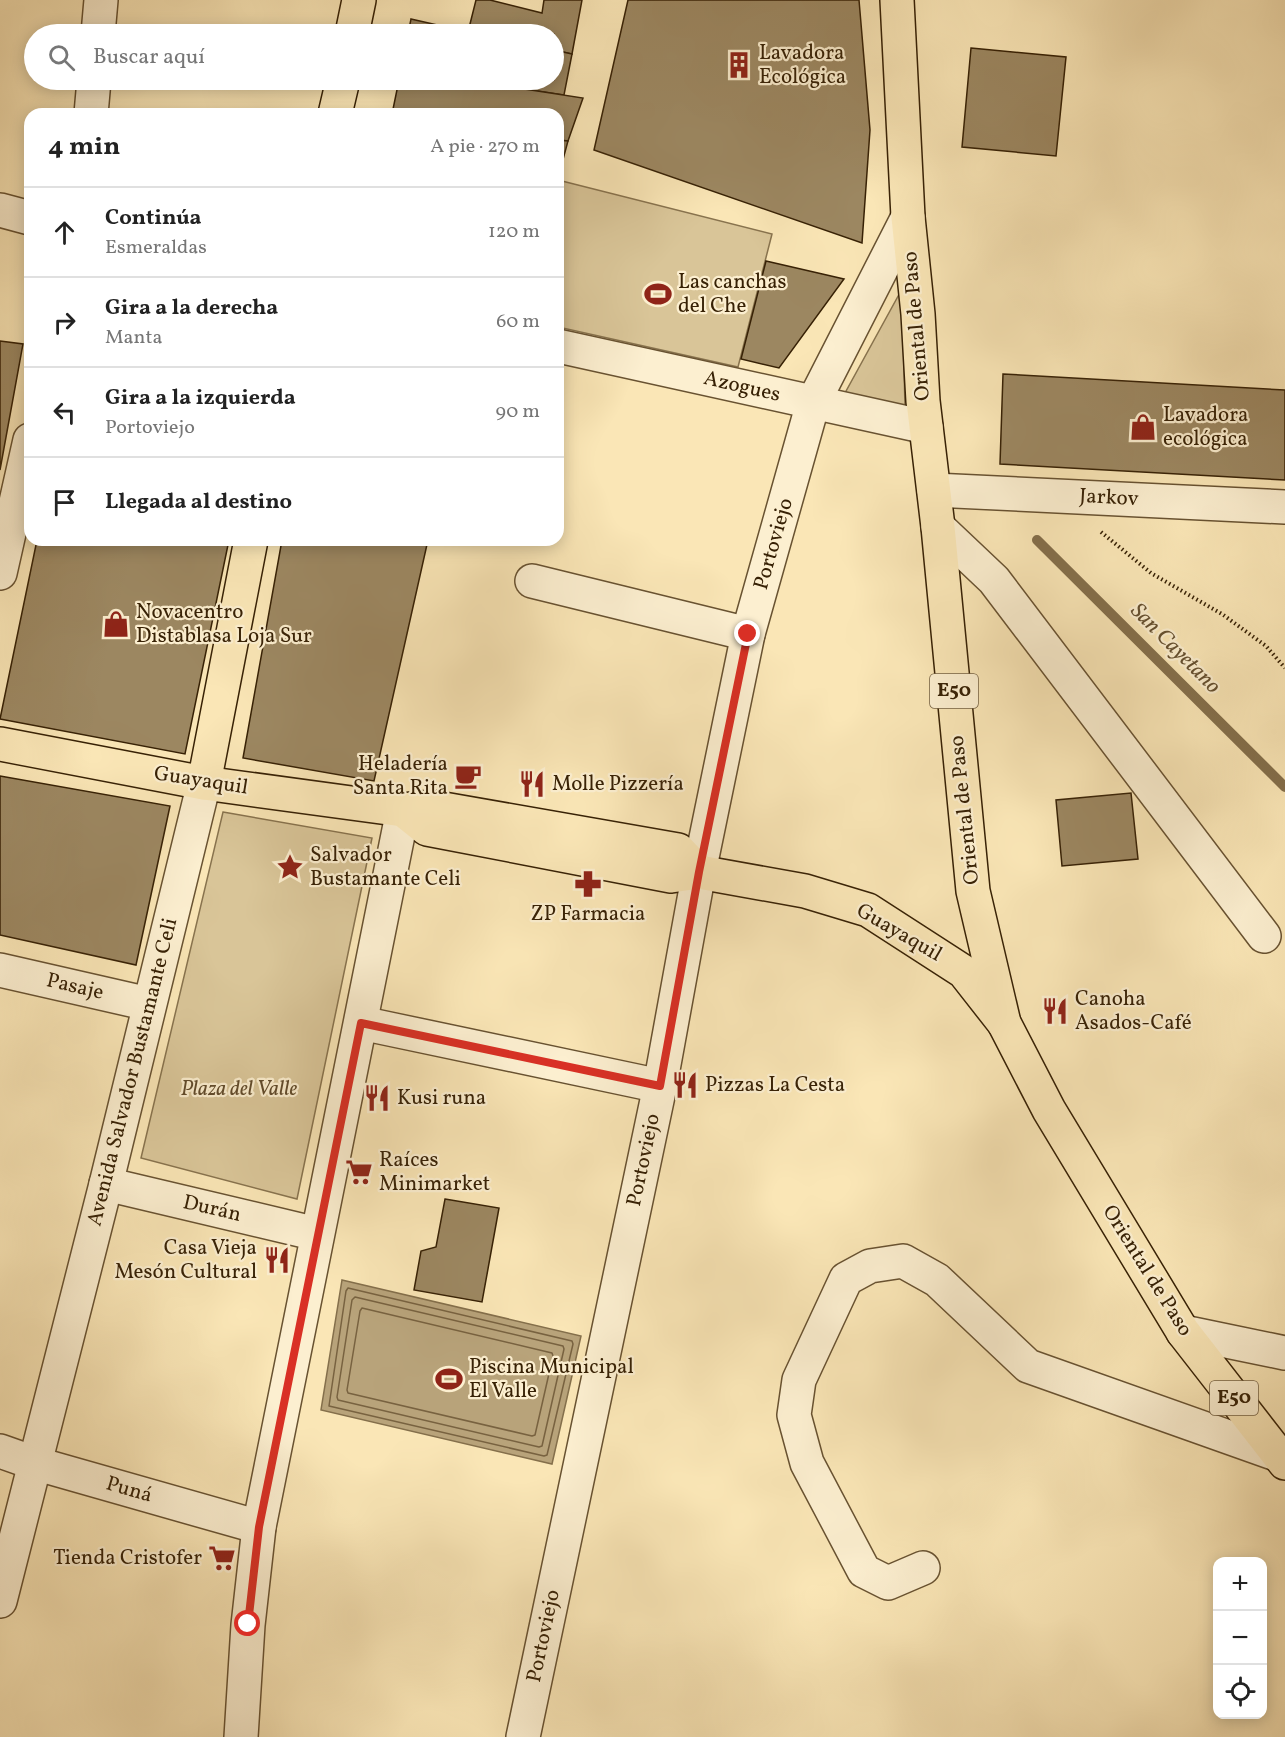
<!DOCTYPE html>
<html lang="es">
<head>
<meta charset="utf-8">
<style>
	:root { --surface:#fff; --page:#f2f2f2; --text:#222; --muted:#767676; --line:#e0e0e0 }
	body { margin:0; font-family:Vollkorn,serif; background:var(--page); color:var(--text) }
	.controls { position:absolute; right:18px; bottom:18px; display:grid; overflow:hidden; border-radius:12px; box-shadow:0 3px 15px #0003 }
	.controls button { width:54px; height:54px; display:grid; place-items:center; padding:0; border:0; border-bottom:2px solid var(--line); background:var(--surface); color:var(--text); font:30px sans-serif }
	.stop { position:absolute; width:18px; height:18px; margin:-14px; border:4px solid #d93025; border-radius:50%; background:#fff }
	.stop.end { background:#d93025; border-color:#fff; box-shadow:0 2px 6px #0008 }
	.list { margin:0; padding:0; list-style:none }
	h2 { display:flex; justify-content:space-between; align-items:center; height:78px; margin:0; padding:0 24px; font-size:26px }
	h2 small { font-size:20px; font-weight:400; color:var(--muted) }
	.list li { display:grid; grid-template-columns:39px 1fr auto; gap:18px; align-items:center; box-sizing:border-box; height:90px; padding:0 24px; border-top:2px solid var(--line) }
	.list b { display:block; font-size:22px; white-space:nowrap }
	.list p { margin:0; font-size:20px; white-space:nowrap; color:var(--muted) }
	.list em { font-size:20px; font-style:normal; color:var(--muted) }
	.icon { flex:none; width:33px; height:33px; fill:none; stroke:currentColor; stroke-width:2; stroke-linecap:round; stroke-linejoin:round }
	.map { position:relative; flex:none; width:1285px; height:1737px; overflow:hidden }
	.search { position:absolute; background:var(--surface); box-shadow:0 3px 15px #0003; left:24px; top:24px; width:540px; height:66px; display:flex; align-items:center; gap:15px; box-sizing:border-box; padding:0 21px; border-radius:33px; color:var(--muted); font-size:22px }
	.panel { position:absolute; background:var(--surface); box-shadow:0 3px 15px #0003; left:24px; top:108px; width:540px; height:438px; border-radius:18px }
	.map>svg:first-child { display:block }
	.green { fill:#d9c598; stroke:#88734e; stroke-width:1.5 }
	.water { fill:#b8a37a; stroke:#846f4b; stroke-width:1.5 }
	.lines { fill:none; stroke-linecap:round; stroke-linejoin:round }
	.shore { stroke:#786240; stroke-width:1.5 }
	.stream { stroke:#846f4b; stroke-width:10 }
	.building { fill:#9c8761; stroke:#372105; stroke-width:1.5 }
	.minor-casing { stroke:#685231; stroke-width:36 }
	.major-casing { stroke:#372105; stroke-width:36 }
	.highway-casing { stroke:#372105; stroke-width:36 }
	.path { stroke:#372105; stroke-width:4; stroke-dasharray:1.5 3; stroke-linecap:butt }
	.minor { stroke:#fcefd0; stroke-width:33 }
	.major { stroke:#fae6b6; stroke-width:33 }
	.highway { stroke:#fae6b6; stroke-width:33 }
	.route { stroke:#d93025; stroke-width:8 }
	.labels { text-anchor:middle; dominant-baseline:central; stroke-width:4.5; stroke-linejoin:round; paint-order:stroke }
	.shield { fill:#fcefd0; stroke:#725f42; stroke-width:1.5 }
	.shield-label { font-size:20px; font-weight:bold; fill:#372105 }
	.poi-label { font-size:21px; fill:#372105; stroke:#fcefd0; text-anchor:start }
	.street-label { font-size:21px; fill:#372105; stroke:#fcefd0 }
	.park-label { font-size:21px; font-style:italic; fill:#604a2a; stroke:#fcefd0 }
	.water-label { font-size:22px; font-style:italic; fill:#644e2e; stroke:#fcefd0 }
</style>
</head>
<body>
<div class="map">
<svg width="1285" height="1737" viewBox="0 0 1285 1737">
	<rect width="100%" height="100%" fill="#fae6b6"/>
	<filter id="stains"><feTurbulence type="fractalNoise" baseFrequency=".00333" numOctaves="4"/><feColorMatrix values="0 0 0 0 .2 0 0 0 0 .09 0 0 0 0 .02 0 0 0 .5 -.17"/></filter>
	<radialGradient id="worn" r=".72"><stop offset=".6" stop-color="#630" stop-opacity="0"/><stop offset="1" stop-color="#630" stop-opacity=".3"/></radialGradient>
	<g class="green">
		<polygon points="558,180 772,234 738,367 558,327"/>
		<polygon points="902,289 905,407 845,393"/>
		<polygon points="223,812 372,838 297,1199 141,1158"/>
	</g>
	<polygon class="water" points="342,1280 581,1336 552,1464 321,1410"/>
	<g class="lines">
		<g class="shore">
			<polygon points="348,1288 572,1341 573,1344 547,1455 544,1456 329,1406 346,1291"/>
			<polygon points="355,1297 563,1346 564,1349 542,1446 539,1447 338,1400 337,1397 352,1300"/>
			<polygon points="362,1308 552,1353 553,1356 535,1435 532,1436 348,1393 347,1390 360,1311"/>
		</g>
		<polyline class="stream" points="1037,540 1285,787"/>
	</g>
	<g class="building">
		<polygon points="476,0 490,0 542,13 544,0 582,0 572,54 554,50 554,34 481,34 468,32"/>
		<polygon points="628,0 859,0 870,130 862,243 594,150"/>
		<polygon points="411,19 468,32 481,34 408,34"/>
		<polygon points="971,48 1066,57 1056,156 962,147"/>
		<polygon points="554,50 572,54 564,95 465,80 554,80"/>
		<polygon points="399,80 465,80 583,98 568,141 558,140 558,114 392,114"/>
		<polygon points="558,140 568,141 558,178"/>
		<polygon points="766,261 844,279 779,368 741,359"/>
		<polygon points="0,341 23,344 0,470"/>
		<polygon points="1003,374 1285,390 1285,480 1000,464"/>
		<polygon points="37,540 229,540 185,754 0,719"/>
		<polygon points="282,540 428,540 374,781 243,758"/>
		<polygon points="0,776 170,806 136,965 0,935"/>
		<polygon points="1131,793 1138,859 1062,866 1056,800"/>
		<polygon points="445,1199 499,1208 482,1302 414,1290 421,1251 436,1247"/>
	</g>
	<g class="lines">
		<defs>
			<g id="minor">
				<polyline points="98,34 101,0"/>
				<polyline points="91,114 94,80"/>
				<polyline points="0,210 30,218"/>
				<polyline points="558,346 926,427"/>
				<polyline points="934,490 1285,507"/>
				<polyline points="938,527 994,580 1264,936"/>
				<polyline points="0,573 30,440"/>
				<polyline points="532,581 748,634"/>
				<polyline points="0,970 149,1004"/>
				<polyline points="361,1023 660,1086"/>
				<polyline points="106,1184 317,1234"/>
				<polyline points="1183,1332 1285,1353"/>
				<polyline points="0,1451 34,1463 259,1527"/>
				<polyline points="923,1568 888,1583 864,1571 807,1463 794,1415 799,1380 846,1279 870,1266 903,1261 937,1280 1028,1366 1276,1454"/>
				<polyline points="0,1601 106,1184 204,783"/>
				<polyline points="241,1737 248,1625 259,1527 403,810"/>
				<polyline points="523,1737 660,1086 699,872 748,634 813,403 908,217"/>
			</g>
			<g id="major">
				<polyline points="352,34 359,0"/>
				<polyline points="335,114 343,80"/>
				<polyline points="0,744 204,783 403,810 432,807 678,850 699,872"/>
				<polyline points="204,783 251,540"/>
				<polyline points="407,813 427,829 671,876 699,872 805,891 868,910 964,972 1004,1023"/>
			</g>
			<polyline id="highway" points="897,0 908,217 918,314 923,401 938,527 973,891 1004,1023 1049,1110 1183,1332 1285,1463"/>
		</defs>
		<use href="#minor" class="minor-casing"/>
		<use href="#major" class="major-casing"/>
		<use href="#highway" class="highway-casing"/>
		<polyline class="path" points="1101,532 1151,573 1222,614 1266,646 1285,668"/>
		<use href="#minor" class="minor"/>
		<use href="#major" class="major"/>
		<use href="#highway" class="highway"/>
	</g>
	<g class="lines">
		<polyline class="route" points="248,1624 259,1527 361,1023 660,1086 699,872 748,634"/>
	</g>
	<defs>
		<symbol id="building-bare" viewBox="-9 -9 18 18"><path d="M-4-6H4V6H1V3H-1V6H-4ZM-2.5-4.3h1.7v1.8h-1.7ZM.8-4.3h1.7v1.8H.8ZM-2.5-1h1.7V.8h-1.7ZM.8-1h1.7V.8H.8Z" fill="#8f2418" stroke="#fcefd0" stroke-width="2.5" paint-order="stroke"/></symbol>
		<symbol id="stadium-bare" viewBox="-9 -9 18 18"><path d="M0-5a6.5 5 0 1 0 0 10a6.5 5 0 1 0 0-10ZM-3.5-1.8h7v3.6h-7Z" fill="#8f2418" stroke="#fcefd0" stroke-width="2.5" paint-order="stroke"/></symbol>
		<symbol id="shop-bare" viewBox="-9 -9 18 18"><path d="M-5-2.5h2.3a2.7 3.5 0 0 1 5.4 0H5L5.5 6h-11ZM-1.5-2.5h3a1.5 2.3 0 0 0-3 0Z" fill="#8f2418" stroke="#fcefd0" stroke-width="2.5" paint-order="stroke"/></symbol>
		<symbol id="cafe-bare" viewBox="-9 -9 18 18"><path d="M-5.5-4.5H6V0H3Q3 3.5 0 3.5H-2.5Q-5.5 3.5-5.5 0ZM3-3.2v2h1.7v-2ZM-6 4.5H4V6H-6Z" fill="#8f2418" stroke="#fcefd0" stroke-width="2.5" paint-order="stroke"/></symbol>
		<symbol id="restaurant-bare" viewBox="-9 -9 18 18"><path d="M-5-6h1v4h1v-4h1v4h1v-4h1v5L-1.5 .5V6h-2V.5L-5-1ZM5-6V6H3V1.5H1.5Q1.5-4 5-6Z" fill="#8f2418" stroke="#fcefd0" stroke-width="2.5" paint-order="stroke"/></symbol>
		<symbol id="sight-bare" viewBox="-9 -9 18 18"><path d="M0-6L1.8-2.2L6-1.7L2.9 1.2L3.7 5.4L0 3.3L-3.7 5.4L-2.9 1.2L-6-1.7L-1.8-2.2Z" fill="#8f2418" stroke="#fcefd0" stroke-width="2.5" paint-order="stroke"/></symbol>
		<symbol id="pharmacy-bare" viewBox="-9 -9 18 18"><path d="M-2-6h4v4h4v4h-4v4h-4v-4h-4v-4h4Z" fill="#8f2418" stroke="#fcefd0" stroke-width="2.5" paint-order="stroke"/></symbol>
		<symbol id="supermarket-bare" viewBox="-9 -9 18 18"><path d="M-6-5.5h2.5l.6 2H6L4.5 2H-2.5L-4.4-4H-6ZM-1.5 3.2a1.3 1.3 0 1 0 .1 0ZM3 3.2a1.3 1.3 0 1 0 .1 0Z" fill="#8f2418" stroke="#fcefd0" stroke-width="2.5" paint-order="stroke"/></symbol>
	</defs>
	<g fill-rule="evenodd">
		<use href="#building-bare" x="720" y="46" width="38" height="38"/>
		<use href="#stadium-bare" x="639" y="275" width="38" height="38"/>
		<use href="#shop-bare" x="1124" y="408" width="38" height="38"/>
		<use href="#shop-bare" x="97" y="605" width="38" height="38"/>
		<use href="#cafe-bare" x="449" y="757" width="38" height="38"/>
		<use href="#restaurant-bare" x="513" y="765" width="38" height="38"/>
		<use href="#sight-bare" x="271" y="848" width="38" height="38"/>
		<use href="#pharmacy-bare" x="569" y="865" width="38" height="38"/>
		<use href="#restaurant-bare" x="1036" y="992" width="38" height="38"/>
		<use href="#restaurant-bare" x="666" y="1066" width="38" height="38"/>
		<use href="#restaurant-bare" x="358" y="1079" width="38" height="38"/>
		<use href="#supermarket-bare" x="340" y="1153" width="38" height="38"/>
		<use href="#restaurant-bare" x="258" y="1241" width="38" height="38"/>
		<use href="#stadium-bare" x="430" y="1360" width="38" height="38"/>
		<use href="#supermarket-bare" x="203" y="1539" width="38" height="38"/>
	</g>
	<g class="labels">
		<g class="shield">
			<rect x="930" y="674" width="48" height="34" rx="4.5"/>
			<rect x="1210" y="1381" width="48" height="34" rx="4.5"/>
		</g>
		<g class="shield-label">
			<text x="954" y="691">E50</text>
			<text x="1234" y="1398">E50</text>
		</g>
		<g class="poi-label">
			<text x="759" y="53">Lavadora<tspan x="759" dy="24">Ecológica</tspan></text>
			<text x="678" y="282">Las canchas<tspan x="678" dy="24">del Che</tspan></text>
			<text x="1163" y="415">Lavadora<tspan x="1163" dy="24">ecológica</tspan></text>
			<text x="136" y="612">Novacentro<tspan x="136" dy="24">Distablasa Loja Sur</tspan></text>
			<text x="448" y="764" text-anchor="end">Heladería<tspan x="448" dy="24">Santa Rita</tspan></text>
			<text x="552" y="784">Molle Pizzería</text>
			<text x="310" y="855">Salvador<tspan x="310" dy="24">Bustamante Celi</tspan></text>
			<text x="588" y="914" text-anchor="middle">ZP Farmacia</text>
			<text x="1075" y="999">Canoha<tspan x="1075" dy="24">Asados-Café</tspan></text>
			<text x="705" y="1085">Pizzas La Cesta</text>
			<text x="397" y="1098">Kusi runa</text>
			<text x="379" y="1160">Raíces<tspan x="379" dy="24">Minimarket</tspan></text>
			<text x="257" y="1248" text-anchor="end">Casa Vieja<tspan x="257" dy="24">Mesón Cultural</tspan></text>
			<text x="469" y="1367">Piscina Municipal<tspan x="469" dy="24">El Valle</tspan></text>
			<text x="202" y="1558" text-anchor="end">Tienda Cristofer</text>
		</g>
		<g class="street-label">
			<text transform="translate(917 326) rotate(-95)">Oriental de Paso</text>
			<text transform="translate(742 387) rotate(13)">Azogues</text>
			<text transform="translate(1109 498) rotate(3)">Jarkov</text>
			<text transform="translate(774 544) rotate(-74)">Portoviejo</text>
			<text transform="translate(201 781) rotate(9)">Guayaquil</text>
			<text transform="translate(965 810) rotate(-96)">Oriental de Paso</text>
			<text transform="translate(899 933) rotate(30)">Guayaquil</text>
			<text transform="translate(75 987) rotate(13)">Pasaje</text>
			<text transform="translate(133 1072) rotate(-76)">Avenida Salvador Bustamante Celi</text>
			<text transform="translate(644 1160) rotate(-78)">Portoviejo</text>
			<text transform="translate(212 1209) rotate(13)">Durán</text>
			<text transform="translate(1147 1271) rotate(58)">Oriental de Paso</text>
			<text transform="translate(129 1490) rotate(16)">Puná</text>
			<text transform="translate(544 1636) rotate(-78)">Portoviejo</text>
		</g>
		<g class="park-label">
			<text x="239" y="1089">Plaza del Valle</text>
		</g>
		<g class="water-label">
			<text transform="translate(1175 649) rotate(45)">San Cayetano</text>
		</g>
	</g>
	<rect width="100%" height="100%" filter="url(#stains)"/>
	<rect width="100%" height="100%" fill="url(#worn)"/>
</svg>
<div class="controls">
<button>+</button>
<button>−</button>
<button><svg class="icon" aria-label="locate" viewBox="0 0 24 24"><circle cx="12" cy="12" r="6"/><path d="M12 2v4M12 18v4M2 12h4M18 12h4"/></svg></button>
</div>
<div class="stop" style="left:248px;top:1624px"></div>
<div class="stop end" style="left:748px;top:634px"></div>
<div class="search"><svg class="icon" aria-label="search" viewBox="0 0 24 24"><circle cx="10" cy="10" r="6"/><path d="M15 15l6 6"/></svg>Buscar aquí</div>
<section class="panel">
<h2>4 min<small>A pie · 270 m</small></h2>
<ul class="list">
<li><svg class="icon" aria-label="ahead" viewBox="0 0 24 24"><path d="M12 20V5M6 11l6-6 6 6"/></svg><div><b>Continúa</b><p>Esmeraldas</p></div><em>120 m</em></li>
<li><svg class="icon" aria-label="right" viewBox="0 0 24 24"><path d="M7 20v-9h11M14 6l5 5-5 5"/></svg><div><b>Gira a la derecha</b><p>Manta</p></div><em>60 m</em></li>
<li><svg class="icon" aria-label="left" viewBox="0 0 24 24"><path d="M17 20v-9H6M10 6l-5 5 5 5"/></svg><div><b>Gira a la izquierda</b><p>Portoviejo</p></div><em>90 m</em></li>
<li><svg class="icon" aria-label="arrive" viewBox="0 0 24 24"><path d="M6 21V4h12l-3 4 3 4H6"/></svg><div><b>Llegada al destino</b></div></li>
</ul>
</section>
</div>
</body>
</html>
